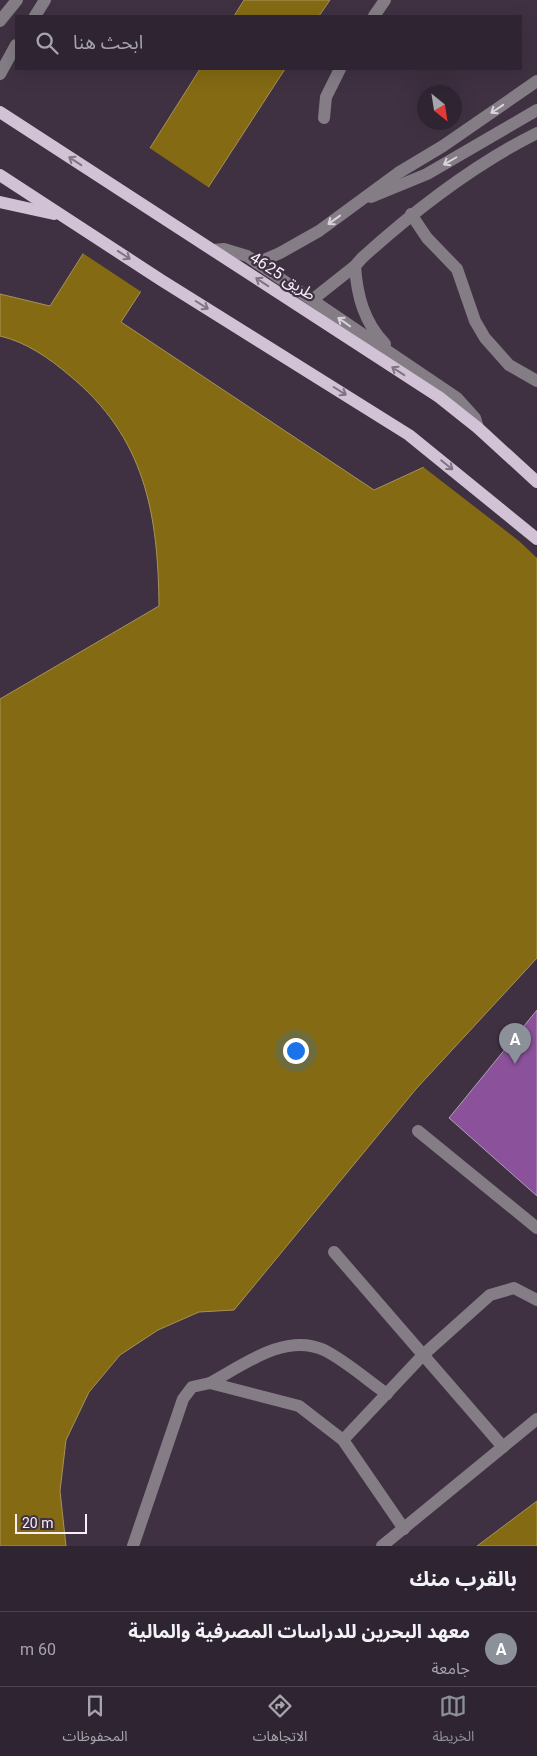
<!DOCTYPE html>
<html lang="ar">
<head>
<meta charset="utf-8">
<style>
	:root { --surface:#2f2532; --page:#372d3a; --text:#f1f3f6; --muted:#a7a5ac; --line:#4a424d; --accent:#8c9099 }
	body { margin:0; font-family:Roboto,"Noto Sans Arabic",sans-serif; background:var(--page); color:var(--text); direction:rtl }
	.compass { position:absolute; left:417px; top:85px; width:45px; height:45px; border-radius:50%; background:var(--surface); box-shadow:0 5px 20px #0002; rotate:150deg }
	.scale { position:absolute; left:15px; bottom:12px; width:72px; box-sizing:border-box; padding-left:5px; border:2px solid #f7eef9; border-top:0; font-size:14px; line-height:18px; white-space:nowrap; color:#f7eef9; -webkit-text-stroke:4px #3f3142; paint-order:stroke }
	.you { position:absolute; left:295px; top:1050px; width:18px; height:18px; margin:-12px; border:4px solid #fff; border-radius:50%; background:#1a73e8; box-shadow:0 0 0 8px #1a73e833 }
	.badge { display:grid; place-items:center; width:32px; height:32px; border-radius:50%; background:var(--accent); color:#fff; font-size:16px; font-weight:700 }
	.pin { position:absolute; translate:-50% -41px; filter:drop-shadow(0 1px 2px #0008) }
	.pin::after { content:''; position:absolute; top:26px; width:18px; height:15px; background:inherit; clip-path:polygon(0 0,100% 0,50% 100%) }
	.list { margin:0; padding:0; list-style:none }
	h2 { display:flex; justify-content:space-between; align-items:center; height:65px; margin:0; padding:0 20px; font-size:21px }
	h2 small { font-size:16px; font-weight:400; color:var(--muted) }
	.list li { display:grid; grid-template-columns:32px 1fr auto; gap:15px; align-items:center; box-sizing:border-box; height:75px; padding:0 20px; border-top:1px solid var(--line) }
	.list b { display:block; font-size:19px; white-space:nowrap }
	.list p { margin:0; font-size:16px; white-space:nowrap; color:var(--muted) }
	.list em { font-size:16px; font-style:normal; color:var(--muted) }
	.icon { flex:none; width:28px; height:28px; fill:none; stroke:currentColor; stroke-width:2; stroke-linecap:round; stroke-linejoin:round }
	.map { position:relative; flex:none; width:537px; height:1546px; overflow:hidden; direction:ltr }
	.search { position:absolute; background:var(--surface); box-shadow:0 5px 20px #0002; left:15px; right:15px; top:15px; height:55px; display:flex; align-items:center; gap:12px; box-sizing:border-box; padding:0 18px; border-radius:0px; color:var(--muted); font-size:19px }
	.sheet { height:140px; background:var(--surface) }
	nav { display:flex; justify-content:space-around; align-items:center; box-sizing:border-box; height:70px; border-top:1px solid var(--line); background:var(--surface); font-size:14px; color:var(--muted) }
	nav a { display:grid; justify-items:center; gap:2px }
	nav .on { color:var(--accent) }
	.map>svg:first-child { display:block }
	.water { fill:#846a13; stroke:#a69258 }
	.pier { fill:#3f3142 }
	.building { fill:#8b519b; stroke:#b1a0b5 }
	.lines { fill:none; stroke-linecap:round; stroke-linejoin:round }
	.minor { stroke:#847d86; stroke-width:12 }
	.major { stroke:#d1c3d5; stroke-width:12 }
	.oneway { stroke:#dad2dc }
	.oneway2 { stroke:#817384 }
	.labels { text-anchor:middle; dominant-baseline:central; stroke-width:4.5; stroke-linejoin:round; paint-order:stroke }
	.street-label { font-size:16px; fill:#f7eef9; stroke:#3f3142 }
</style>
</head>
<body>
<div class="map">
<svg width="537" height="1546" viewBox="0 0 537 1546">
	<rect width="100%" height="100%" fill="#3f3142"/>
	<g class="water">
		<polygon points="244,0 330,0 319,16 234,16"/>
		<path d="M200 69H285L121 322 374 490 537 415V958L416 1089 234 1310 199 1312 158 1330 120 1355 89 1392 66 1440 60 1491 66 1546H0V699L159 606C158 513 145 437 69 375 49 358 26 342 0 336V294L50 306Z"/>
		<polygon points="537,1501 537,1546 477,1546"/>
	</g>
	<g class="pier">
		<polygon points="148,147 211,189 143,293 81,252"/>
		<polygon points="537,413 537,558 519,541 422,466"/>
	</g>
	<polygon class="building" points="537,1010 537,1196 449,1118"/>
	<g class="lines">
		<g class="minor">
			<polyline points="35,16 45,0"/>
			<polyline points="374,16 385,0"/>
			<polyline points="0,21 17,0"/>
			<polyline points="0,74 16,45"/>
			<polyline points="324,118 326,97 340,69"/>
			<polyline points="371,197 427,174 537,110"/>
			<polyline points="411,214 427,238 457,269 475,321 485,338 509,365 537,381"/>
			<polyline points="213,250 224,249 247,256 457,398 475,418 478,428"/>
			<polyline points="257,263 280,253 319,231 398,173 443,146 537,81"/>
			<path d="M355 266C357 296 364 322 385 344"/>
			<path d="M312 300 355 266 362 258C415 210 473 165 537 133"/>
			<polyline points="418,1131 537,1228"/>
			<polyline points="334,1252 503,1447"/>
			<path d="M210 1383C242 1366 285 1332 324 1350 346 1361 367 1380 387 1394"/>
			<polyline points="343,1440 423,1355 490,1295 514,1288 537,1300"/>
			<polyline points="133,1546 183,1399 192,1387 210,1383 299,1406 343,1440 404,1529"/>
			<polyline points="382,1546 537,1419"/>
		</g>
		<g class="major">
			<polyline points="0,112 439,397 478,428 537,482"/>
			<polyline points="0,175 161,280 409,435 537,539"/>
			<polyline points="0,202 54,214"/>
		</g>
	</g>
	<defs><path id="oneway-shaft" d="M-6 0H5M1.5-3L5.5 0L1.5 3" fill="none" stroke-width="1.6" stroke-linecap="round" stroke-linejoin="round" transform="scale(1.25)"/></defs>
	<g class="oneway">
		<use href="#oneway-shaft" transform="translate(497 109) rotate(146)"/>
		<use href="#oneway-shaft" transform="translate(450 161) rotate(150)"/>
		<use href="#oneway-shaft" transform="translate(334 220) rotate(144)"/>
		<use href="#oneway-shaft" transform="translate(344 322) rotate(-145)"/>
	</g>
	<g class="oneway2">
		<use href="#oneway-shaft" transform="translate(75 161) rotate(-147)"/>
		<use href="#oneway-shaft" transform="translate(124 255) rotate(34)"/>
		<use href="#oneway-shaft" transform="translate(262 282) rotate(-147)"/>
		<use href="#oneway-shaft" transform="translate(202 305) rotate(32)"/>
		<use href="#oneway-shaft" transform="translate(398 371) rotate(-147)"/>
		<use href="#oneway-shaft" transform="translate(340 391) rotate(32)"/>
		<use href="#oneway-shaft" transform="translate(447 465) rotate(39)"/>
	</g>
	<g class="labels">
		<g class="street-label">
			<text transform="translate(283 276) rotate(33)">طريق 4625</text>
		</g>
	</g>
</svg>
<svg class="compass" viewBox="-18 -18 36 36"><path d="M0-13l5 13h-10z" fill="#e53935"/><path d="M0 13l5-13h-10z" fill="#a7a5ac"/></svg>
<div class="scale">20 m</div>
<div class="you"></div>
<div class="pin badge" style="left:515px;top:1064px">A</div>
<div class="search"><svg class="icon" aria-label="search" viewBox="0 0 24 24"><circle cx="10" cy="10" r="6"/><path d="M15 15l6 6"/></svg>ابحث هنا</div>
</div>
<section class="sheet">
<h2>بالقرب منك<small></small></h2>
<ul class="list">
<li><span class="badge">A</span><div><b>معهد البحرين للدراسات المصرفية والمالية</b><p>جامعة</p></div><em>60 m</em></li>
</ul>
</section>
<nav>
<a class="on"><svg class="icon" aria-label="map" viewBox="0 0 24 24"><path d="M3 6l6-2 6 2 6-2v14l-6 2-6-2-6 2zM9 4v14M15 6v14"/></svg>الخريطة</a>
<a><svg class="icon" aria-label="directions" viewBox="0 0 24 24"><path d="M12 3l9 9-9 9-9-9zM9 14v-3h6M13 9l2 2-2 2"/></svg>الاتجاهات</a>
<a><svg class="icon" aria-label="saved" viewBox="0 0 24 24"><path d="M7 4h10v16l-5-4-5 4z"/></svg>المحفوظات</a>
</nav>
</body>
</html>
